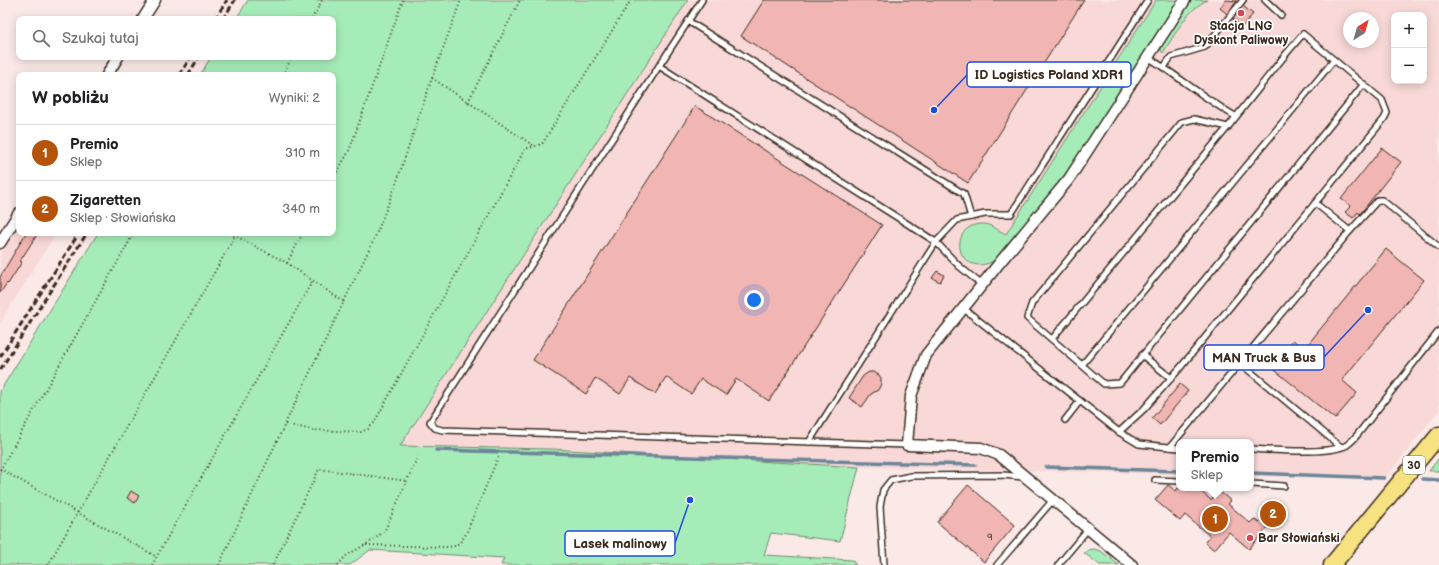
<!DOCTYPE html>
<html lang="pl">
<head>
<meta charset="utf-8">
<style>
	:root { --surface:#fff; --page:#f2f2f2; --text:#202124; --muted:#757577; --line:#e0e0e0; --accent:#b45309 }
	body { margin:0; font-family:"Balsamiq Sans",sans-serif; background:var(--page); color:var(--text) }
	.controls { position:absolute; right:12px; top:12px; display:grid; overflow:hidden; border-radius:8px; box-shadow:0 2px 10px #0003 }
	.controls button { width:36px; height:36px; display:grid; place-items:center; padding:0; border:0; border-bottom:1px solid var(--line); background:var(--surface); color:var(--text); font:20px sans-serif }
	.compass { position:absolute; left:1343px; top:12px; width:36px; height:36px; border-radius:50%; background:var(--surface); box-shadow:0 2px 10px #0003; rotate:37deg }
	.you { position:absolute; left:754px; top:300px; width:14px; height:14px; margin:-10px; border:3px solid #fff; border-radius:50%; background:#1a73e8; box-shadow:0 0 0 6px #1a73e833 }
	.badge { display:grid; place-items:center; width:26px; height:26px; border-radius:50%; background:var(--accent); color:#fff; font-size:13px; font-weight:700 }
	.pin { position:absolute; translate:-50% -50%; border:2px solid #fff; box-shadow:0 1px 4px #0006 }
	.popup { position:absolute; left:1176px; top:439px; width:78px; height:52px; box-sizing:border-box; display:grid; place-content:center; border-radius:8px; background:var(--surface); filter:drop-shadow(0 1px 3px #0005); font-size:13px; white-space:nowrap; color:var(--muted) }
	.popup b { font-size:15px; color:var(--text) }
	.popup::after { content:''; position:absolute; left:50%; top:100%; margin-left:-8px; border:8px solid transparent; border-top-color:var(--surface) }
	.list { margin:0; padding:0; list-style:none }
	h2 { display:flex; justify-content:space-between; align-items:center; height:52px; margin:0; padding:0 16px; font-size:17px }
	h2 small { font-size:13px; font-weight:400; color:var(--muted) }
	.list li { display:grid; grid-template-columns:26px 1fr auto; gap:12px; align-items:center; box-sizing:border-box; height:56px; padding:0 16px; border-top:1px solid var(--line) }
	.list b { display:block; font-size:15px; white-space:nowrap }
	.list p { margin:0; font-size:13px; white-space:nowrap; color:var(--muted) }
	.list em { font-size:13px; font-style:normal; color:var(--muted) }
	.icon { flex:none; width:22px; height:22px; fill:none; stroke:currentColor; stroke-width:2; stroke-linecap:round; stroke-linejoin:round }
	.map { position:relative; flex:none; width:1439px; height:565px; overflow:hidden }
	.search { position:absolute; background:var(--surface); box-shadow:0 2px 10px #0003; left:16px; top:16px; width:320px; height:44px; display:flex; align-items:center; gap:10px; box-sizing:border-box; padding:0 14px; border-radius:8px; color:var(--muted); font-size:15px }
	.panel { position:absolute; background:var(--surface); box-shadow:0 2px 10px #0003; left:16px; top:72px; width:320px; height:164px; border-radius:8px }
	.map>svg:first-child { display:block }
	.built { fill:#f8d9d8; fill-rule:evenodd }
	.green { fill:#a6ecb9; stroke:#708b6c }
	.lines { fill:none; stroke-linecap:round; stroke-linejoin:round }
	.stream { stroke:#6c8699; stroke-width:3.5 }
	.building { fill:#f1b5b3; stroke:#3b2a1e }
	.service-casing { stroke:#3b2a1e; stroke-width:8 }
	.minor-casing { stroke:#3b2a1e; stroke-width:13 }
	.primary-casing { stroke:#3b2a1e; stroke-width:19 }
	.path { stroke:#3b2a1e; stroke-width:2; stroke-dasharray:1 3; stroke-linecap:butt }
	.service { stroke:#fff; stroke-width:5 }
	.minor { stroke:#fff; stroke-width:10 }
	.primary { stroke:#f6e281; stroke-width:16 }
	.rail { stroke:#3b2a1e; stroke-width:3; stroke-dasharray:6 3; stroke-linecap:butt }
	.poi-dot { fill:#d1495b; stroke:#fff; stroke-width:1.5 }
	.labels { text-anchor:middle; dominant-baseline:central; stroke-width:3.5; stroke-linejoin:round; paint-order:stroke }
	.number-label { font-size:10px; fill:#684d43 }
	.shield { fill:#fff; stroke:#766a62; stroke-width:1 }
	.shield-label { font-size:11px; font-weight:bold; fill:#3b2a1e }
	.poi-label { font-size:12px; font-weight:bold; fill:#3b2a1e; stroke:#fff }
	.leader { fill:none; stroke:#1d4ed8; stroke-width:1.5 }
	.callout-dot { fill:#1d4ed8; stroke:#fff; stroke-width:1.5 }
	.callout { fill:#fff; stroke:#1d4ed8; stroke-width:1.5 }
	.callout-label { font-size:13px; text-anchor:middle; font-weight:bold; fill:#3b2a1e }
</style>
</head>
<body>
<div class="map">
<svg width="1439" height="565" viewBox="0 0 1439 565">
	<rect width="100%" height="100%" fill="#fbe9e8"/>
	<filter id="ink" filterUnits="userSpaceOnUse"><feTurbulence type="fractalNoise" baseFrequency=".025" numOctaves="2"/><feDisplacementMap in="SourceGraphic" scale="8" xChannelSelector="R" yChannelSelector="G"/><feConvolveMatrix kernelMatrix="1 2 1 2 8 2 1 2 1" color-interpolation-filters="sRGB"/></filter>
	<g filter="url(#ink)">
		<g class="built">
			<path d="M688 0H1439V410L1385 479 1251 476V442H1179V474L859 467 551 449 400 446ZM1394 15H1424V81H1394ZM1349 18H1373V42H1349Z"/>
			<polygon points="19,224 19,233 56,233 0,323 0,255"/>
		</g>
		<g class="green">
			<polygon points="248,0 688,0 400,446 551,449 859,467 840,541 771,533 764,555 852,560 856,565 501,565 504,558 370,550 350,565 0,565 0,391 98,233 333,233 333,75 200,75 211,57 333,57 333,19 236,19"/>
			<path d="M1156 0H1178L1073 165 994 261C954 280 947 222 984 224 992 225 999 231 1006 234Z"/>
			<path d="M1191 0H1207C1187 10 1178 30 1166 48L1163 53 1161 51 1162 45Z"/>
			<polygon points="1439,458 1439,471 1429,471"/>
			<polygon points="1094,549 1101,551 1119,565 1100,565 1084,553 1088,550"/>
		</g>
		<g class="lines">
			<g class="stream">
				<polyline points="436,450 975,465"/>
				<polyline points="1046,467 1179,471"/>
				<polyline points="1251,473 1384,478"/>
				<polyline points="1422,479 1439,480"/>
			</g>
		</g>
		<g class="building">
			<polygon points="764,0 1084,0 968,183 741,36"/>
			<polygon points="1226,0 1237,1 1227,14 1220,8"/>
			<polygon points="1243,6 1253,14 1242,27 1233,19"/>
			<polygon points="695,106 882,225 769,401 736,379 726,395 701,379 691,394 666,377 655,394 630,378 620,394 595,378 586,394 533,360"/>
			<polygon points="1382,148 1401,162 1360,214 1358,212 1353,218 1345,212 1351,206 1341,199"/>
			<polygon points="26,233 38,233 20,261 22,262 8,284 7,283 0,293 0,277"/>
			<polygon points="1386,249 1424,280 1342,380 1357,393 1335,419 1271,367 1293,340 1304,349"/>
			<polygon points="937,271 944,275 940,282 932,278"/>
			<polygon points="869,372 873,372 879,375 881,378 881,384 878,390 871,394 862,407 849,398 863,376"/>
			<polygon points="1180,384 1188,391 1160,425 1152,418"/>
			<polygon points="968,485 1015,525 984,562 937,522"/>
			<polygon points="1168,485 1176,491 1178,488 1186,488 1190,492 1193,488 1197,488 1211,500 1219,491 1231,501 1228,504 1250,523 1254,519 1259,523 1273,507 1280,513 1249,549 1229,532 1214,550 1205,542 1210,536 1185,515 1180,521 1155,500"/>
			<polygon points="131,491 139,496 135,503 127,498"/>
		</g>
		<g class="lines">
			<defs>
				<g id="service">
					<polyline points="702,0 659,66 936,242 959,266 982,285"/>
					<polyline points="1265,0 1281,15"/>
					<polyline points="688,21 964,194 971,217"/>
					<path d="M1149 58C1178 76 1205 99 1235 116"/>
					<polyline points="659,66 430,422 435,428 442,430 907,445"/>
					<polyline points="1164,67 1171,57 1205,47 1243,0"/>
					<polyline points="1228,127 1194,119 1182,122 1032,303 1027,318 1104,384 1120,383 1364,84"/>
					<polyline points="1315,203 1350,231"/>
					<polyline points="963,308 1119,432 1139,444 1179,448"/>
					<polyline points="1052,339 1228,127 1286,54 1303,34 1382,100 1387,113 1384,119 1180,368 1144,409 1119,432"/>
					<polyline points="1142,355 1171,378"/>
					<polyline points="1240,363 1341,447"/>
					<polyline points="1082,365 1334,60"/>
					<polyline points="1065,420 1080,401"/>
					<polyline points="809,442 936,242 957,220 985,214 1011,214 1148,0"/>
					<polyline points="1170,447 1350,231 1378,200 1382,200 1439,247"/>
					<path d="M1251 449C1274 450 1328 455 1347 445 1351 442 1355 438 1358 434L1439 331"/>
					<polyline points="1155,480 1179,481"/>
					<polyline points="1251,484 1284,486"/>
					<polyline points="884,565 880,507 883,490 891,480 911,476 1003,475 1023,477"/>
					<polyline points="997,565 1053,500"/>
					<polyline points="1058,565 1088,529"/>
				</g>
				<g id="minor">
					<polyline points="143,19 155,0"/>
					<polyline points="107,75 118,57"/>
					<polyline points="0,243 19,213"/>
					<polyline points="1132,565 999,455 981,448 907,445 911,396 926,355 1001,261 1069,179 1185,0"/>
				</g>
				<polyline id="primary" points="1332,565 1439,435"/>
			</defs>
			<use href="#service" class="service-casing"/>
			<use href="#minor" class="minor-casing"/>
			<use href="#primary" class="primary-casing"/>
			<g class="path">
				<polyline points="312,19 322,0"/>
				<polyline points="283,75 292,57"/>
				<polyline points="432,78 534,146"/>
				<polyline points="468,102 520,0"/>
				<polyline points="333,179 349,151 403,0"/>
				<polyline points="230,233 287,263 344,302"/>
				<polyline points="287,263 303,233"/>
				<polyline points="285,424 313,430 361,432 368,429 374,423 525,149 542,144 631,0"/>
				<polyline points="0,469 157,557"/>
				<polyline points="0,470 134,233"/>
				<polyline points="366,545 446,547 455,546 460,542 466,534 499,455"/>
				<polyline points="48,565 235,236"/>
				<polyline points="152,565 313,280"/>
				<polyline points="219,565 285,424 376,235 396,184 432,78 461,0"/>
				<polyline points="273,565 319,469 407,481"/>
				<polyline points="338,565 346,556 375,539 385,530 418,456"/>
			</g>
			<use href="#service" class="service"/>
			<use href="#minor" class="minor"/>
			<use href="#primary" class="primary"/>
			<g class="rail">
				<polyline points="215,19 227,0"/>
				<polyline points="223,19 235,0"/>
				<polyline points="179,75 191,57"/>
				<polyline points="188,75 199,57"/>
				<polyline points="0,357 79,233"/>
				<polyline points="0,370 87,233"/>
			</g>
		</g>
	</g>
	<g class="poi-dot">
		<circle cx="1241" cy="13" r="4"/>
		<circle cx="1250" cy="538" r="4"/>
	</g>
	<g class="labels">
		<g class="number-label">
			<text x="990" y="537">9</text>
		</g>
		<rect class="shield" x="1403" y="456" width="22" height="18" rx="3"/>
		<g class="shield-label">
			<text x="1414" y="465">30</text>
		</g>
		<g class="poi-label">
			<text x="1241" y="26">Stacja LNG<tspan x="1241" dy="14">Dyskont Paliwowy</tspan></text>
			<text x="1258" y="538" text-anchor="start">Bar Słowiański</text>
		</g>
	</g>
	<path class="leader" d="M934 110L967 75M1368 310L1324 357M690 500L675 543"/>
	<g class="callout-dot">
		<circle cx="934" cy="110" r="4"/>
		<circle cx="1368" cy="310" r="4"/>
		<circle cx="690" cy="500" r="4"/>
	</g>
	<g class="callout">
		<rect x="967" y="62" width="164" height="25" rx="4"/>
		<rect x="1204" y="345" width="120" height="25" rx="4"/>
		<rect x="565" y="531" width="110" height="25" rx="4"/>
	</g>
	<g class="callout-label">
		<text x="1049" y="79">ID Logistics Poland XDR1</text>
		<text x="1264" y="362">MAN Truck &amp; Bus</text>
		<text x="620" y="548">Lasek malinowy</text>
	</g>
</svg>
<div class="controls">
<button>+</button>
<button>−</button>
</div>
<svg class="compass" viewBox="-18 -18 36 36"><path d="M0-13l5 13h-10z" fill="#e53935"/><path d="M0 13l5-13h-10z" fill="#757577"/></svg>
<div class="you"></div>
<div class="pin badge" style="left:1215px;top:519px">1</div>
<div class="popup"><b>Premio</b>Sklep</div>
<div class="pin badge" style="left:1273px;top:514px">2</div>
<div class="search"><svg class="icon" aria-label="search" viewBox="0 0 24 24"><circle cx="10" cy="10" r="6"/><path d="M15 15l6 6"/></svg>Szukaj tutaj</div>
<section class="panel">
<h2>W pobliżu<small>Wyniki: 2</small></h2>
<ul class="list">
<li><span class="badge">1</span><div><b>Premio</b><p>Sklep</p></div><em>310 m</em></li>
<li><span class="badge">2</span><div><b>Zigaretten</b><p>Sklep · Słowiańska</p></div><em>340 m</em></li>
</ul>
</section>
</div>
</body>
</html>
